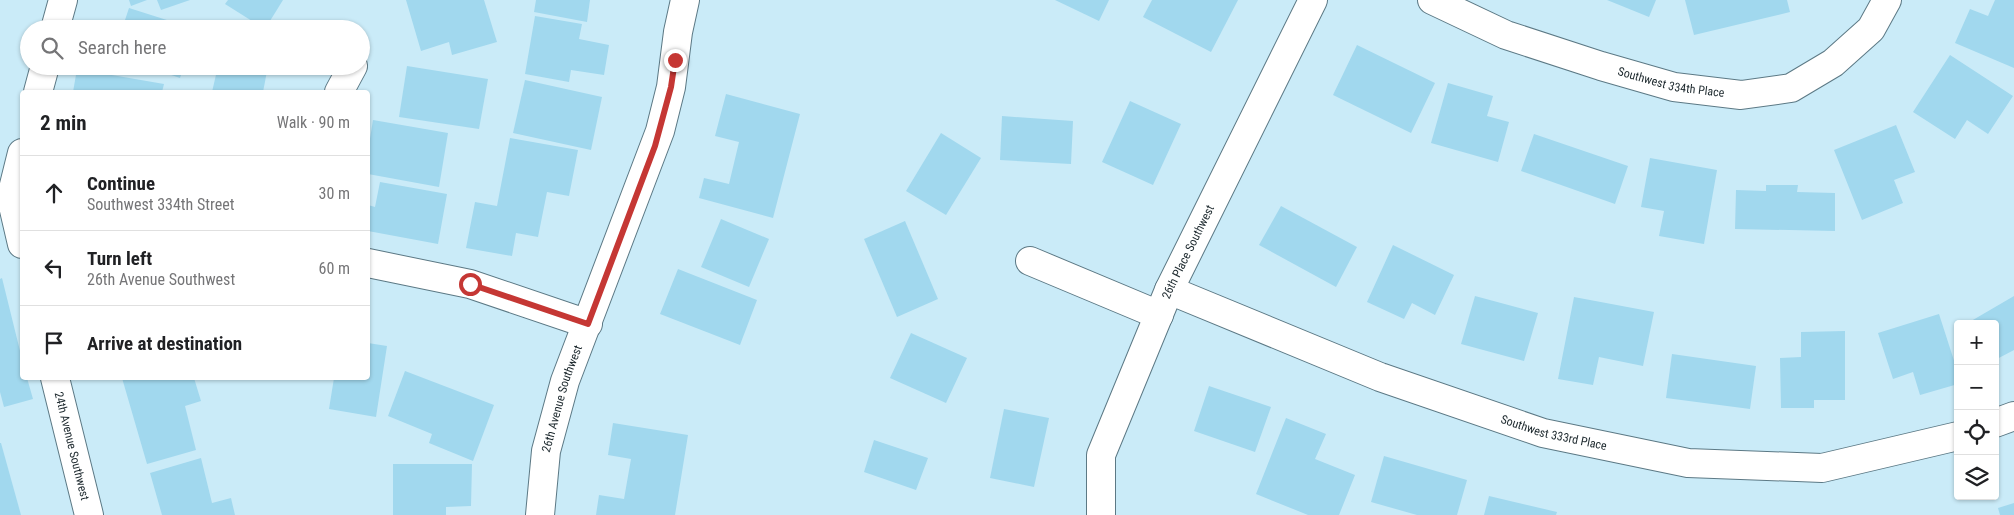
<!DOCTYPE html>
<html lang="en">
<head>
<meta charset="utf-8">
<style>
	:root { --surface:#fff; --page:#f2f2f2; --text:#202124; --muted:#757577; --line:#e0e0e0 }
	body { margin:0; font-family:"Roboto Condensed",sans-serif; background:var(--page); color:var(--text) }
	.controls { position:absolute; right:15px; bottom:15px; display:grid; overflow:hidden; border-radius:5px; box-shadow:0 1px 4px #0004 }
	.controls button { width:45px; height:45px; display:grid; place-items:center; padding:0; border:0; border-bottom:1px solid var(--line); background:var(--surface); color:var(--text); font:25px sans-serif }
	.stop { position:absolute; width:15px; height:15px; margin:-11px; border:4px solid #c53734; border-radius:50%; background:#fff }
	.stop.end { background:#c53734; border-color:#fff; box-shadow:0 1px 5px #0008 }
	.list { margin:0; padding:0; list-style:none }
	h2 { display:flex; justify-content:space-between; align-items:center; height:65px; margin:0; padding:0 20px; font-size:21px }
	h2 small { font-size:16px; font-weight:400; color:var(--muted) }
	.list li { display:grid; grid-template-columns:32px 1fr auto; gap:15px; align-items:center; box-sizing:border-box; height:75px; padding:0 20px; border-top:1px solid var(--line) }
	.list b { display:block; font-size:19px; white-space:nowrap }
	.list p { margin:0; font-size:16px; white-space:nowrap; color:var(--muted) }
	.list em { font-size:16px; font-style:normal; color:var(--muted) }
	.icon { flex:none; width:28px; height:28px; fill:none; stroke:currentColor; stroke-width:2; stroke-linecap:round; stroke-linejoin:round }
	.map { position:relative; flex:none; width:2014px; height:515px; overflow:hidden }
	.search { position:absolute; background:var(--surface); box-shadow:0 1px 4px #0004; left:20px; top:20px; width:350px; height:55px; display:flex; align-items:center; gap:12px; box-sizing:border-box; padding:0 18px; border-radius:28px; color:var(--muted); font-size:19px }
	.panel { position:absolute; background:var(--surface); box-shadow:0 1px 4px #0004; left:20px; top:90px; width:350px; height:290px; border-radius:5px }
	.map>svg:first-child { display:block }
	.building { fill:#a1d8ee }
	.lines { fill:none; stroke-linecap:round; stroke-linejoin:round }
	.minor-casing { stroke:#5c7985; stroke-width:30 }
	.minor { stroke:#fff; stroke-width:28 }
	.route { stroke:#c53734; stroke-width:6 }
	.labels { text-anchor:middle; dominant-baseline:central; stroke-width:4; stroke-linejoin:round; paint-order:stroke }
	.street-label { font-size:12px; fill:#1c282d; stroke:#fff }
</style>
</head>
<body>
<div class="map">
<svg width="2014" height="515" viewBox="0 0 2014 515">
	<rect width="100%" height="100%" fill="#caebf8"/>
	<g class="building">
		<polygon points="129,0 147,0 131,6"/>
		<polygon points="157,0 190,0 161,10"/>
		<polygon points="228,0 283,0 265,29 225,4"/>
		<polygon points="406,0 484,0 497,42 452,55 449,42 421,51"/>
		<polygon points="536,0 590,0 587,22 534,12"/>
		<polygon points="1055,0 1109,0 1099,21"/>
		<polygon points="1152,0 1238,0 1211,52 1143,17"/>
		<polygon points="1607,0 1656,0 1649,17"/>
		<polygon points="1685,0 1787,0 1790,12 1694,35"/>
		<polygon points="1995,0 2014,0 2014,68 1955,43 1970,9 1988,16"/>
		<polygon points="129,8 192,28 192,29 122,29"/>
		<polygon points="535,16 582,24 579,39 609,45 604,75 571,70 569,82 525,74"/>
		<polygon points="1357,45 1435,83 1411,133 1333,95"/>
		<polygon points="1950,55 2013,96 1988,134 1967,120 1955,139 1913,112"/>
		<polygon points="145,66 184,66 180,78"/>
		<polygon points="218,66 268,66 263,92 212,92"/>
		<polygon points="407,66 488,79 479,129 399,117"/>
		<polygon points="77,69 164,84 162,92 73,92"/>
		<polygon points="525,80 602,97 591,150 513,133"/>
		<polygon points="1448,83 1493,96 1487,116 1509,122 1498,162 1431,143"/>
		<polygon points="726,94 800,114 773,218 699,198 704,178 729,184 739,142 715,136"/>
		<polygon points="1130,101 1181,124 1153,185 1102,162"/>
		<polygon points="1002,116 1073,121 1071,164 1000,160"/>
		<polygon points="373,120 448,133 439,187 368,174 368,151"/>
		<polygon points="1896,125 1915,172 1894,180 1903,203 1862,220 1834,150"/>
		<polygon points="941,133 981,158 946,215 906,191"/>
		<polygon points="1534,134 1628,166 1615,204 1521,171"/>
		<polygon points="510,138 578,150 569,196 547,192 538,237 516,233 512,256 466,248 475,202 497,206"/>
		<polygon points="1650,158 1717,170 1704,244 1659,236 1664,211 1641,207"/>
		<polygon points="380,182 447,194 438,244 368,231 368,205 375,207"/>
		<polygon points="1766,185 1798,185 1797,192 1835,193 1835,231 1735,229 1736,190 1766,191"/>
		<polygon points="1281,206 1357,247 1336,287 1259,245"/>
		<polygon points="721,219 769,239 749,287 701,267"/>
		<polygon points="905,221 938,299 897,317 864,239"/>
		<polygon points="1393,245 1454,275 1435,315 1412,303 1404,319 1367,302"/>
		<polygon points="678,269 757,300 740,345 660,314"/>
		<polygon points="2,278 22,359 22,378 27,378 33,399 4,407 0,392 0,279"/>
		<polygon points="1475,296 1538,313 1524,361 1461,344"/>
		<polygon points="2014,296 2014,350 1995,360 1995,324 1966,324"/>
		<polygon points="1574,297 1654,312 1643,366 1599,357 1593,385 1558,379"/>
		<polygon points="1939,314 1958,373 1958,384 1920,395 1913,372 1893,379 1878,333"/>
		<polygon points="1845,331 1845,400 1814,400 1814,408 1781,408 1780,358 1801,357 1801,332"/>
		<polygon points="911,333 967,358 946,403 890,378"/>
		<polygon points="368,343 387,346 376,417 329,409 334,378 368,378"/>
		<polygon points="1672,354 1756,366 1750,409 1666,398"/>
		<polygon points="405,371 494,405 473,461 429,443 432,434 388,416"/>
		<polygon points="122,378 194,378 201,401 185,406 196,450 147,464"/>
		<polygon points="1209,386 1271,407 1255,452 1194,431"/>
		<polygon points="1004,409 1049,418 1034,487 990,478"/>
		<polygon points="1286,418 1326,434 1315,459 1355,475 1339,515 1308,515 1256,494"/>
		<polygon points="613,423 688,435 675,515 596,515 599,495 624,499 631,459 608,455"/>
		<polygon points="874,440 928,458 916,490 864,472"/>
		<polygon points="0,443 1,443 21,515 0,515"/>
		<polygon points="1384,456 1467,480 1457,515 1417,515 1371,502"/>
		<polygon points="201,458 212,503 231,498 235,515 162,515 150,473"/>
		<polygon points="393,464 472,464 471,506 446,507 446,515 393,515"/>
		<polygon points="1489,496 1557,512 1556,515 1484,515"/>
		<polygon points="2014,503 2014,515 2000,515 1998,508"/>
	</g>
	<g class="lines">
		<defs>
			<g id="minor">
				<path id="s1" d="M1432 0 1506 35 1601 66 1674 87 1741 95 1791 88 1833 63 1871 29 1887 0"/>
				<polyline points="55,29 63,0"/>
				<polyline points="38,92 45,66"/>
				<polyline points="339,92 353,66"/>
				<polyline points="22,153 11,197 22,244"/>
				<polyline points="1030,261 1159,315"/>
				<polyline points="368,263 470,284 588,324"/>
				<path id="s2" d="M1169 290 1380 377 1543 433 1688 463 1822 468 1958 436"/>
				<path id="s3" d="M55 378 89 515"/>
				<polyline points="1995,423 2014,416"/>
				<path id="s4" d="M540 515 546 451 565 381 660 131 671 87 678 32 685 0"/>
				<path id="s5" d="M1101 515V455L1169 290 1313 0"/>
			</g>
		</defs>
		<use href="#minor" class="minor-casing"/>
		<use href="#minor" class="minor"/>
	</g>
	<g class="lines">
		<polyline class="route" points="470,284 588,324 655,146 671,87 675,60"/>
	</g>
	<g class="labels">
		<g class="street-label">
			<text stroke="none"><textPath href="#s1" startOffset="254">Southwest 334th Place</textPath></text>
			<text stroke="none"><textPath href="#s5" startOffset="281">26th Place Southwest</textPath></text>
			<text stroke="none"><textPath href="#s4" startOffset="119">26th Avenue Southwest</textPath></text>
			<text stroke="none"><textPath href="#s2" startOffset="411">Southwest 333rd Place</textPath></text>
			<text stroke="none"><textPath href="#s3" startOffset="70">24th Avenue Southwest</textPath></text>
		</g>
	</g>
</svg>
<div class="controls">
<button>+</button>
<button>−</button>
<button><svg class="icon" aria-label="locate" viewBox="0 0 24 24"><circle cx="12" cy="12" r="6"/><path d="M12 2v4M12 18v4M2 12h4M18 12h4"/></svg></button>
<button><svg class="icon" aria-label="layers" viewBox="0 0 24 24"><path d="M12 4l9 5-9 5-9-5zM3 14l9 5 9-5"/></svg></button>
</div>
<div class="stop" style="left:470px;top:284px"></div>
<div class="stop end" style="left:675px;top:60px"></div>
<div class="search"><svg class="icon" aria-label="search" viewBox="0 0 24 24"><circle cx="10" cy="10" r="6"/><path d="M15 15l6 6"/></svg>Search here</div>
<section class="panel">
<h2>2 min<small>Walk · 90 m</small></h2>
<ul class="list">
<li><svg class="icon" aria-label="ahead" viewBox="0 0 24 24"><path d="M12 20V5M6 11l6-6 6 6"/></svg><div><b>Continue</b><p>Southwest 334th Street</p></div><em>30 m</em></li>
<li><svg class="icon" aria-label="left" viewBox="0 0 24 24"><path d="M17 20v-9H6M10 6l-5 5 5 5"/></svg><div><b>Turn left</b><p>26th Avenue Southwest</p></div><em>60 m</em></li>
<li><svg class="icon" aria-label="arrive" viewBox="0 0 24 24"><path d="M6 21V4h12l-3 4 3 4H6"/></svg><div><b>Arrive at destination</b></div></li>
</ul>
</section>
</div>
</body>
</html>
